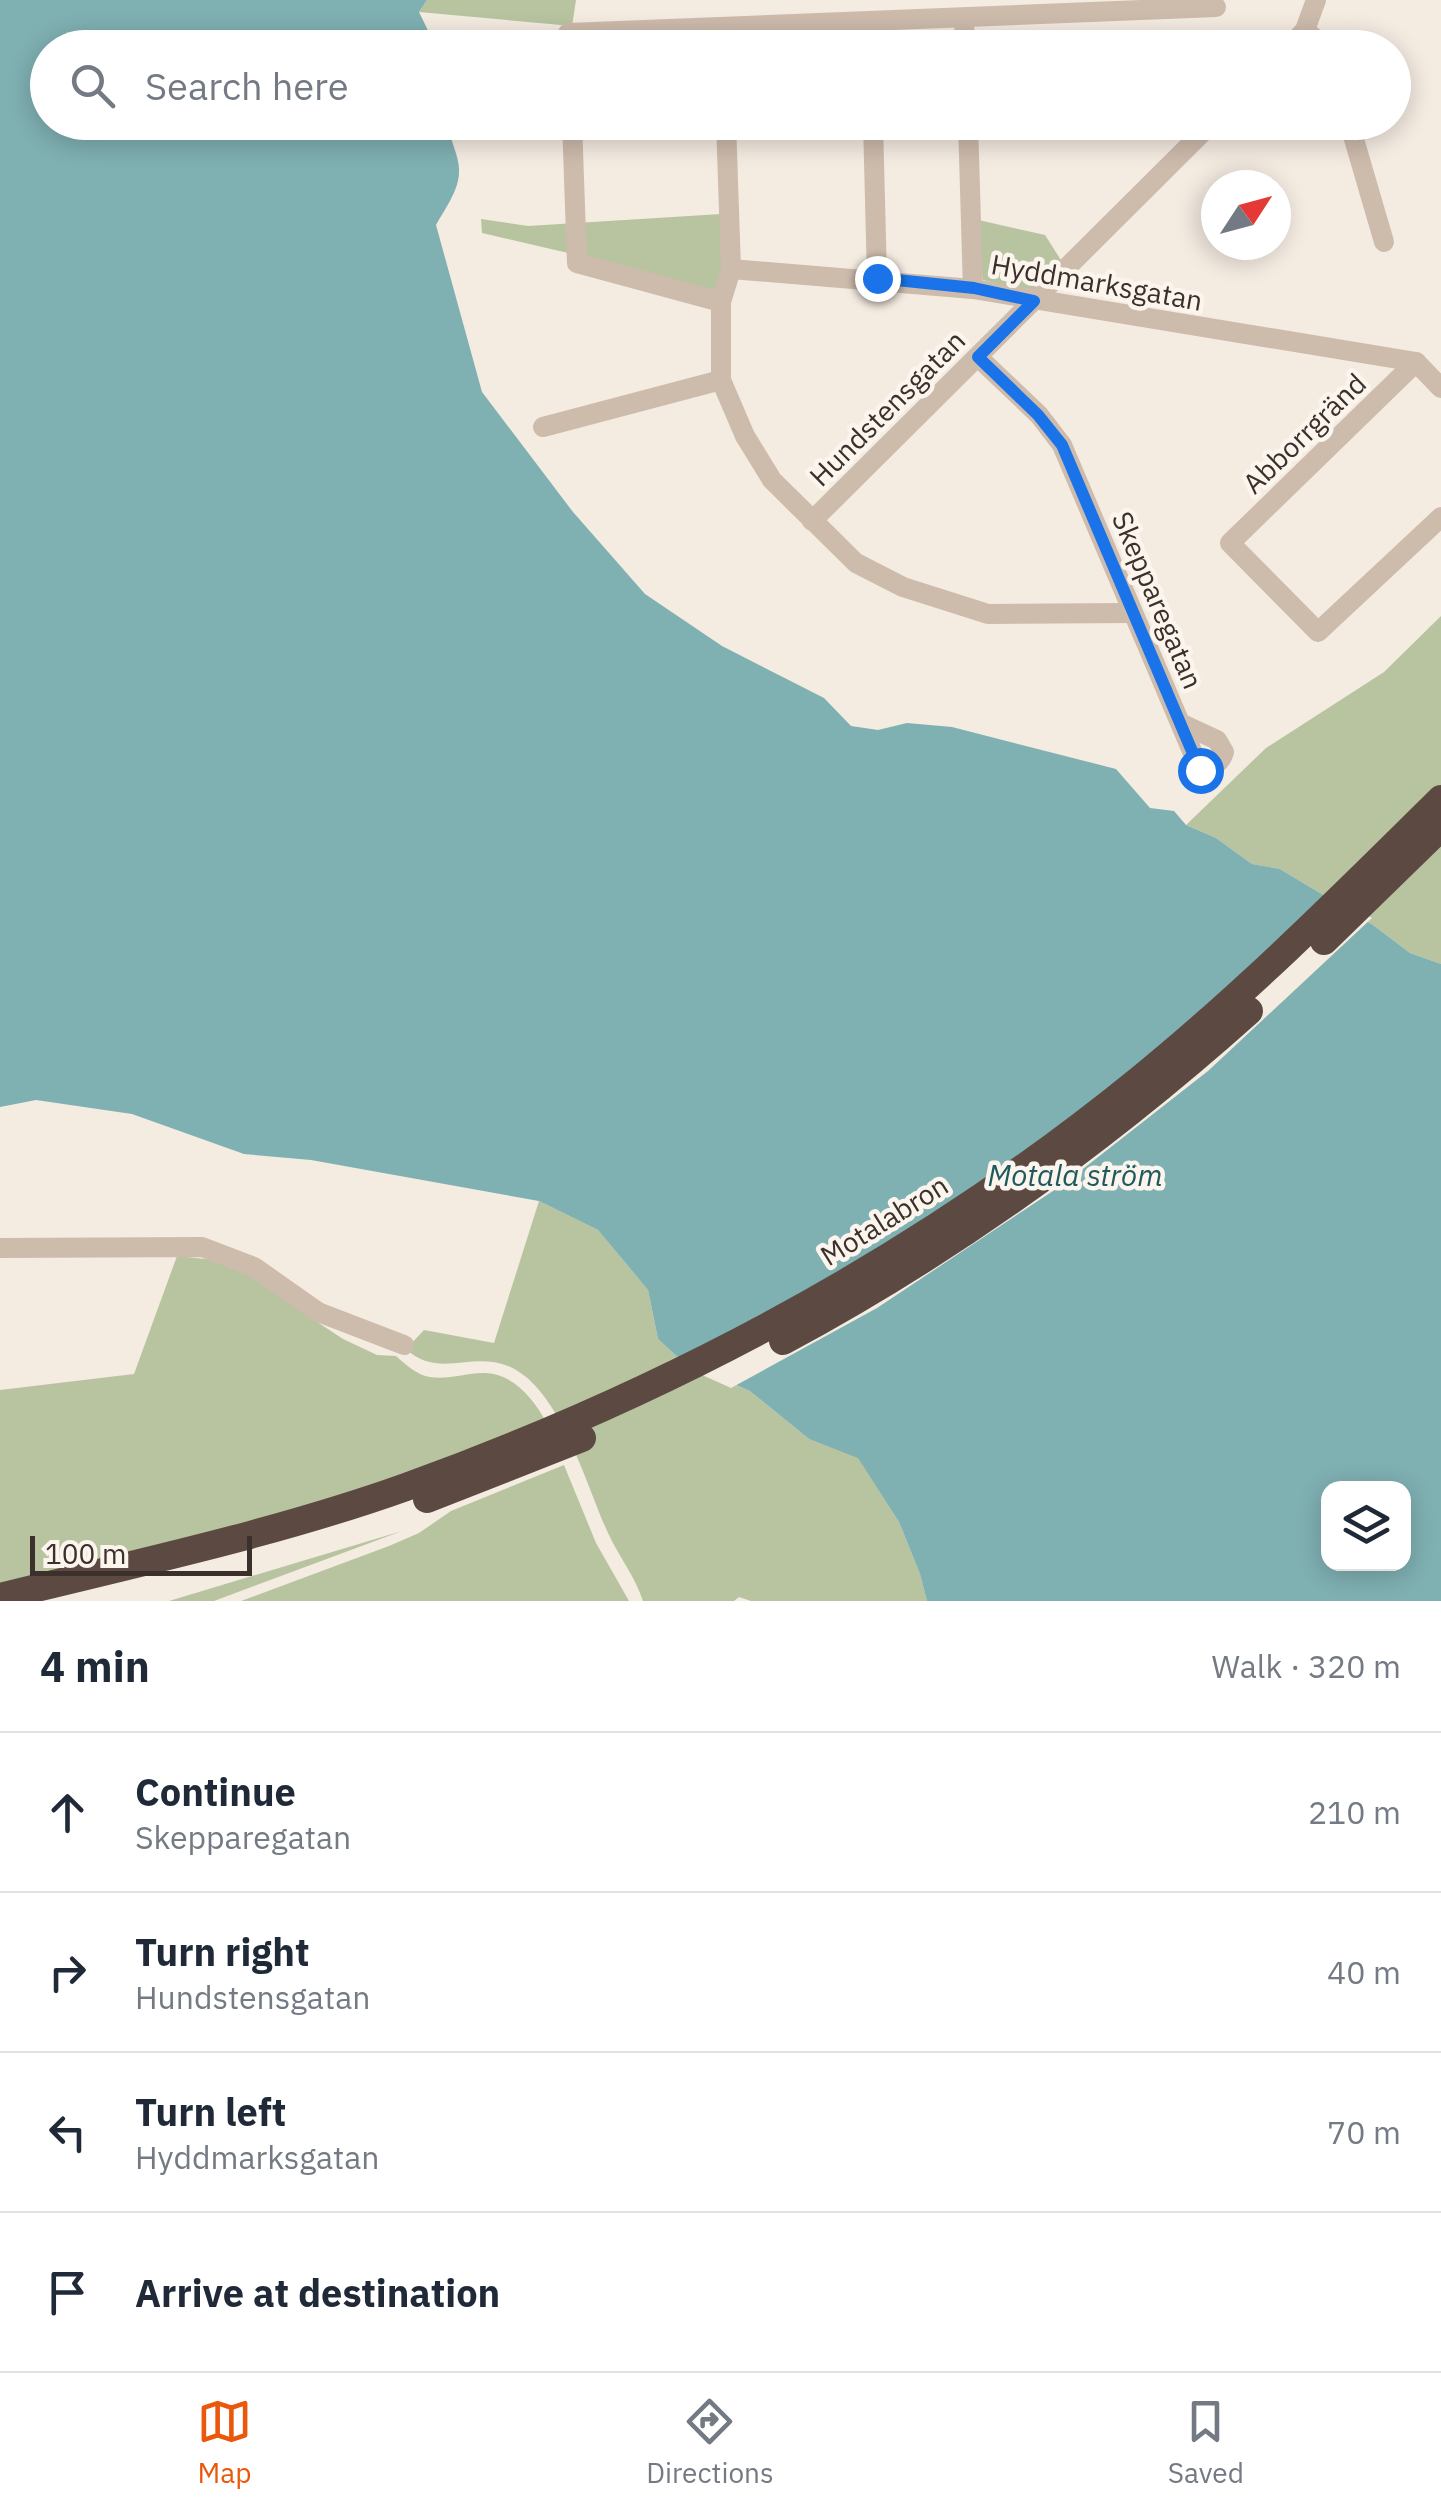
<!DOCTYPE html>
<html lang="en">
<head>
<meta charset="utf-8">
<style>
	:root { --surface:#fff; --page:#f6f6f7; --text:#1f2937; --muted:#747a83; --line:#e0e1e3; --accent:#ea580c }
	body { margin:0; font-family:"IBM Plex Sans",sans-serif; background:var(--page); color:var(--text) }
	.controls { position:absolute; right:30px; bottom:30px; display:grid; overflow:hidden; border-radius:20px; box-shadow:0 5px 25px #0003 }
	.controls button { width:90px; height:90px; display:grid; place-items:center; padding:0; border:0; border-bottom:2px solid var(--line); background:var(--surface); color:var(--text); font:50px sans-serif }
	.compass { position:absolute; left:1201px; top:170px; width:90px; height:90px; border-radius:50%; background:var(--surface); box-shadow:0 5px 25px #0003; rotate:54deg }
	.scale { position:absolute; left:30px; bottom:25px; width:222px; box-sizing:border-box; padding-left:10px; border:5px solid #3b302b; border-top:0; font-size:28px; line-height:35px; white-space:nowrap; color:#3b302b; -webkit-text-stroke:8px #fbf5ee; paint-order:stroke }
	.stop { position:absolute; width:30px; height:30px; margin:-22px; border:8px solid #1a73e8; border-radius:50%; background:#fff }
	.stop.end { background:#1a73e8; border-color:#fff; box-shadow:0 2px 10px #0008 }
	.list { margin:0; padding:0; list-style:none }
	h2 { display:flex; justify-content:space-between; align-items:center; height:130px; margin:0; padding:0 40px; font-size:42px }
	h2 small { font-size:32px; font-weight:400; color:var(--muted) }
	.list li { display:grid; grid-template-columns:65px 1fr auto; gap:30px; align-items:center; box-sizing:border-box; height:160px; padding:0 40px; border-top:2px solid var(--line) }
	.list b { display:block; font-size:38px; white-space:nowrap }
	.list p { margin:0; font-size:32px; white-space:nowrap; color:var(--muted) }
	.list em { font-size:32px; font-style:normal; color:var(--muted) }
	.icon { flex:none; width:55px; height:55px; fill:none; stroke:currentColor; stroke-width:2; stroke-linecap:round; stroke-linejoin:round }
	.map { position:relative; flex:none; width:1441px; height:1601px; overflow:hidden }
	.search { position:absolute; background:var(--surface); box-shadow:0 5px 25px #0003; left:30px; right:30px; top:30px; height:110px; display:flex; align-items:center; gap:25px; box-sizing:border-box; padding:0 35px; border-radius:55px; color:var(--muted); font-size:38px }
	.sheet { height:770px; background:var(--surface) }
	nav { display:flex; justify-content:space-around; align-items:center; box-sizing:border-box; height:140px; border-top:2px solid var(--line); background:var(--surface); font-size:28px; color:var(--muted) }
	nav a { display:grid; justify-items:center; gap:5px }
	nav .on { color:var(--accent) }
	.map>svg:first-child { display:block }
	.green { fill:#b8c4a0 }
	.water { fill:#7fb0b2; fill-rule:evenodd }
	.pier { fill:#f4ebe1 }
	.lines { fill:none; stroke-linecap:round; stroke-linejoin:round }
	.minor { stroke:#cdbbac; stroke-width:20 }
	.highway { stroke:#5c4a42; stroke-width:28 }
	.route { stroke:#1a73e8; stroke-width:12 }
	.labels { text-anchor:middle; dominant-baseline:central; stroke-width:9; stroke-linejoin:round; paint-order:stroke }
	.street-label { font-size:28px; fill:#3b302b; stroke:#fbf5ee }
	.water-label { font-size:30px; font-style:italic; fill:#1f5a5e; stroke:#fbf5ee }
</style>
</head>
<body>
<div class="map">
<svg width="1441" height="1601" viewBox="0 0 1441 1601">
	<rect width="100%" height="100%" fill="#f4ebe1"/>
	<g class="green">
		<polygon points="427,0 576,0 572,26 419,12"/>
		<polygon points="737,213 727,296 581,256 482,233 481,219 528,226"/>
		<polygon points="974,219 1045,235 1066,268 1038,294 983,280"/>
		<polygon points="1441,616 1441,964 1410,953 1373,925 1280,869 1252,864 1216,838 1186,825 1266,748 1384,672"/>
		<path d="M539 1201 598 1230 648 1290 658 1339 682 1361 750 1391 809 1439 858 1457 899 1522 920 1574 927 1601H751L739 1597 734 1601H643C635 1576 619 1557 608 1533 586 1485 560 1387 508 1366 471 1351 438 1379 406 1349L424 1330 494 1343Z"/>
		<path d="M177 1256 242 1263 296 1308 343 1339 377 1355 396 1356C406 1365 417 1375 430 1377 449 1380 468 1372 486 1373 513 1374 535 1400 546 1422L484 1447 252 1524 0 1586V1390L134 1374Z"/>
		<polygon points="564,1465 596,1543 629,1601 241,1601 389,1546 419,1533 451,1511"/>
		<polygon points="402,1531 214,1601 169,1601"/>
	</g>
	<path class="water" d="M0 0H427L419 12 436 47 48 48V122L450 123C448 140 460 155 459 172 459 190 445 209 436 225L482 392 573 512 645 594 722 646 824 698 851 726 878 730 907 723 952 727 1116 769 1150 808 1174 811 1186 825 1216 838 1252 864 1280 869 1373 925 1410 953 1441 964V1601H927L920 1574 899 1522 858 1458 809 1439 750 1391 682 1361 658 1339 648 1290 598 1230 539 1201 311 1160 244 1154 132 1114 36 1100 0 1107ZM1328 1488H1404V1564H1328Z"/>
	<polygon class="pier" points="1330,894 1372,918 1208,1071 1065,1183 877,1308 731,1388 680,1365 923,1224 1130,1074"/>
	<g class="lines">
		<g class="minor">
			<polyline points="964,19 965,48"/>
			<polyline points="870,22 871,48"/>
			<polyline points="723,27 724,48"/>
			<polyline points="1305,30 1326,48"/>
			<polyline points="569,48 568,33 1216,7"/>
			<polyline points="1288,48 1305,30 1316,0"/>
			<polyline points="572,122 577,263 721,302"/>
			<polyline points="726,122 731,269 721,302 721,380 745,436 772,480 856,563 903,587 988,614 1131,613"/>
			<polyline points="873,122 877,278"/>
			<polyline points="968,122 973,289"/>
			<polyline points="1349,122 1384,242"/>
			<polyline points="731,269 973,289 1416,362 1441,388"/>
			<path d="M978 357 1039 415 1062 445 1200 770C1212 767 1220 765 1224 752L1217 740 1180 723"/>
			<polyline points="1416,362 1230,543 1318,632 1441,517"/>
			<polyline points="543,427 721,380"/>
			<polyline points="812,521 1213,122"/>
			<polyline points="0,1248 202,1247 254,1267 318,1312 404,1345"/>
		</g>
		<g class="highway">
			<polyline points="1324,941 1441,827"/>
			<path d="M783 1341C951 1251 1107 1138 1249 1011"/>
			<polyline points="427,1499 582,1438"/>
			<path d="M0 1597C136 1563 274 1534 406 1487 671 1391 920 1258 1139 1080 1246 993 1343 896 1441 799"/>
		</g>
	</g>
	<g class="lines">
		<polyline class="route" points="877,278 974,288 1034,301 978,357 1038,415 1062,445 1200,770"/>
	</g>
	<g class="labels">
		<g class="street-label">
			<text transform="translate(1097 282) rotate(10)">Hyddmarksgatan</text>
			<text transform="translate(887 408) rotate(-45)">Hundstensgatan</text>
			<text transform="translate(1304 433) rotate(-44)">Abborrgränd</text>
			<text transform="translate(1158 600) rotate(67)">Skepparegatan</text>
			<text transform="translate(884 1220) rotate(-32)">Motalabron</text>
		</g>
		<g class="water-label">
			<text x="1075" y="1174">Motala ström</text>
		</g>
	</g>
</svg>
<div class="controls">
<button><svg class="icon" aria-label="layers" viewBox="0 0 24 24"><path d="M12 4l9 5-9 5-9-5zM3 14l9 5 9-5"/></svg></button>
</div>
<svg class="compass" viewBox="-18 -18 36 36"><path d="M0-13l5 13h-10z" fill="#e53935"/><path d="M0 13l5-13h-10z" fill="#747a83"/></svg>
<div class="scale">100 m</div>
<div class="stop" style="left:1200px;top:770px"></div>
<div class="stop end" style="left:877px;top:278px"></div>
<div class="search"><svg class="icon" aria-label="search" viewBox="0 0 24 24"><circle cx="10" cy="10" r="6"/><path d="M15 15l6 6"/></svg>Search here</div>
</div>
<section class="sheet">
<h2>4 min<small>Walk · 320 m</small></h2>
<ul class="list">
<li><svg class="icon" aria-label="ahead" viewBox="0 0 24 24"><path d="M12 20V5M6 11l6-6 6 6"/></svg><div><b>Continue</b><p>Skepparegatan</p></div><em>210 m</em></li>
<li><svg class="icon" aria-label="right" viewBox="0 0 24 24"><path d="M7 20v-9h11M14 6l5 5-5 5"/></svg><div><b>Turn right</b><p>Hundstensgatan</p></div><em>40 m</em></li>
<li><svg class="icon" aria-label="left" viewBox="0 0 24 24"><path d="M17 20v-9H6M10 6l-5 5 5 5"/></svg><div><b>Turn left</b><p>Hyddmarksgatan</p></div><em>70 m</em></li>
<li><svg class="icon" aria-label="arrive" viewBox="0 0 24 24"><path d="M6 21V4h12l-3 4 3 4H6"/></svg><div><b>Arrive at destination</b></div></li>
</ul>
</section>
<nav>
<a class="on"><svg class="icon" aria-label="map" viewBox="0 0 24 24"><path d="M3 6l6-2 6 2 6-2v14l-6 2-6-2-6 2zM9 4v14M15 6v14"/></svg>Map</a>
<a><svg class="icon" aria-label="directions" viewBox="0 0 24 24"><path d="M12 3l9 9-9 9-9-9zM9 14v-3h6M13 9l2 2-2 2"/></svg>Directions</a>
<a><svg class="icon" aria-label="saved" viewBox="0 0 24 24"><path d="M7 4h10v16l-5-4-5 4z"/></svg>Saved</a>
</nav>
</body>
</html>
